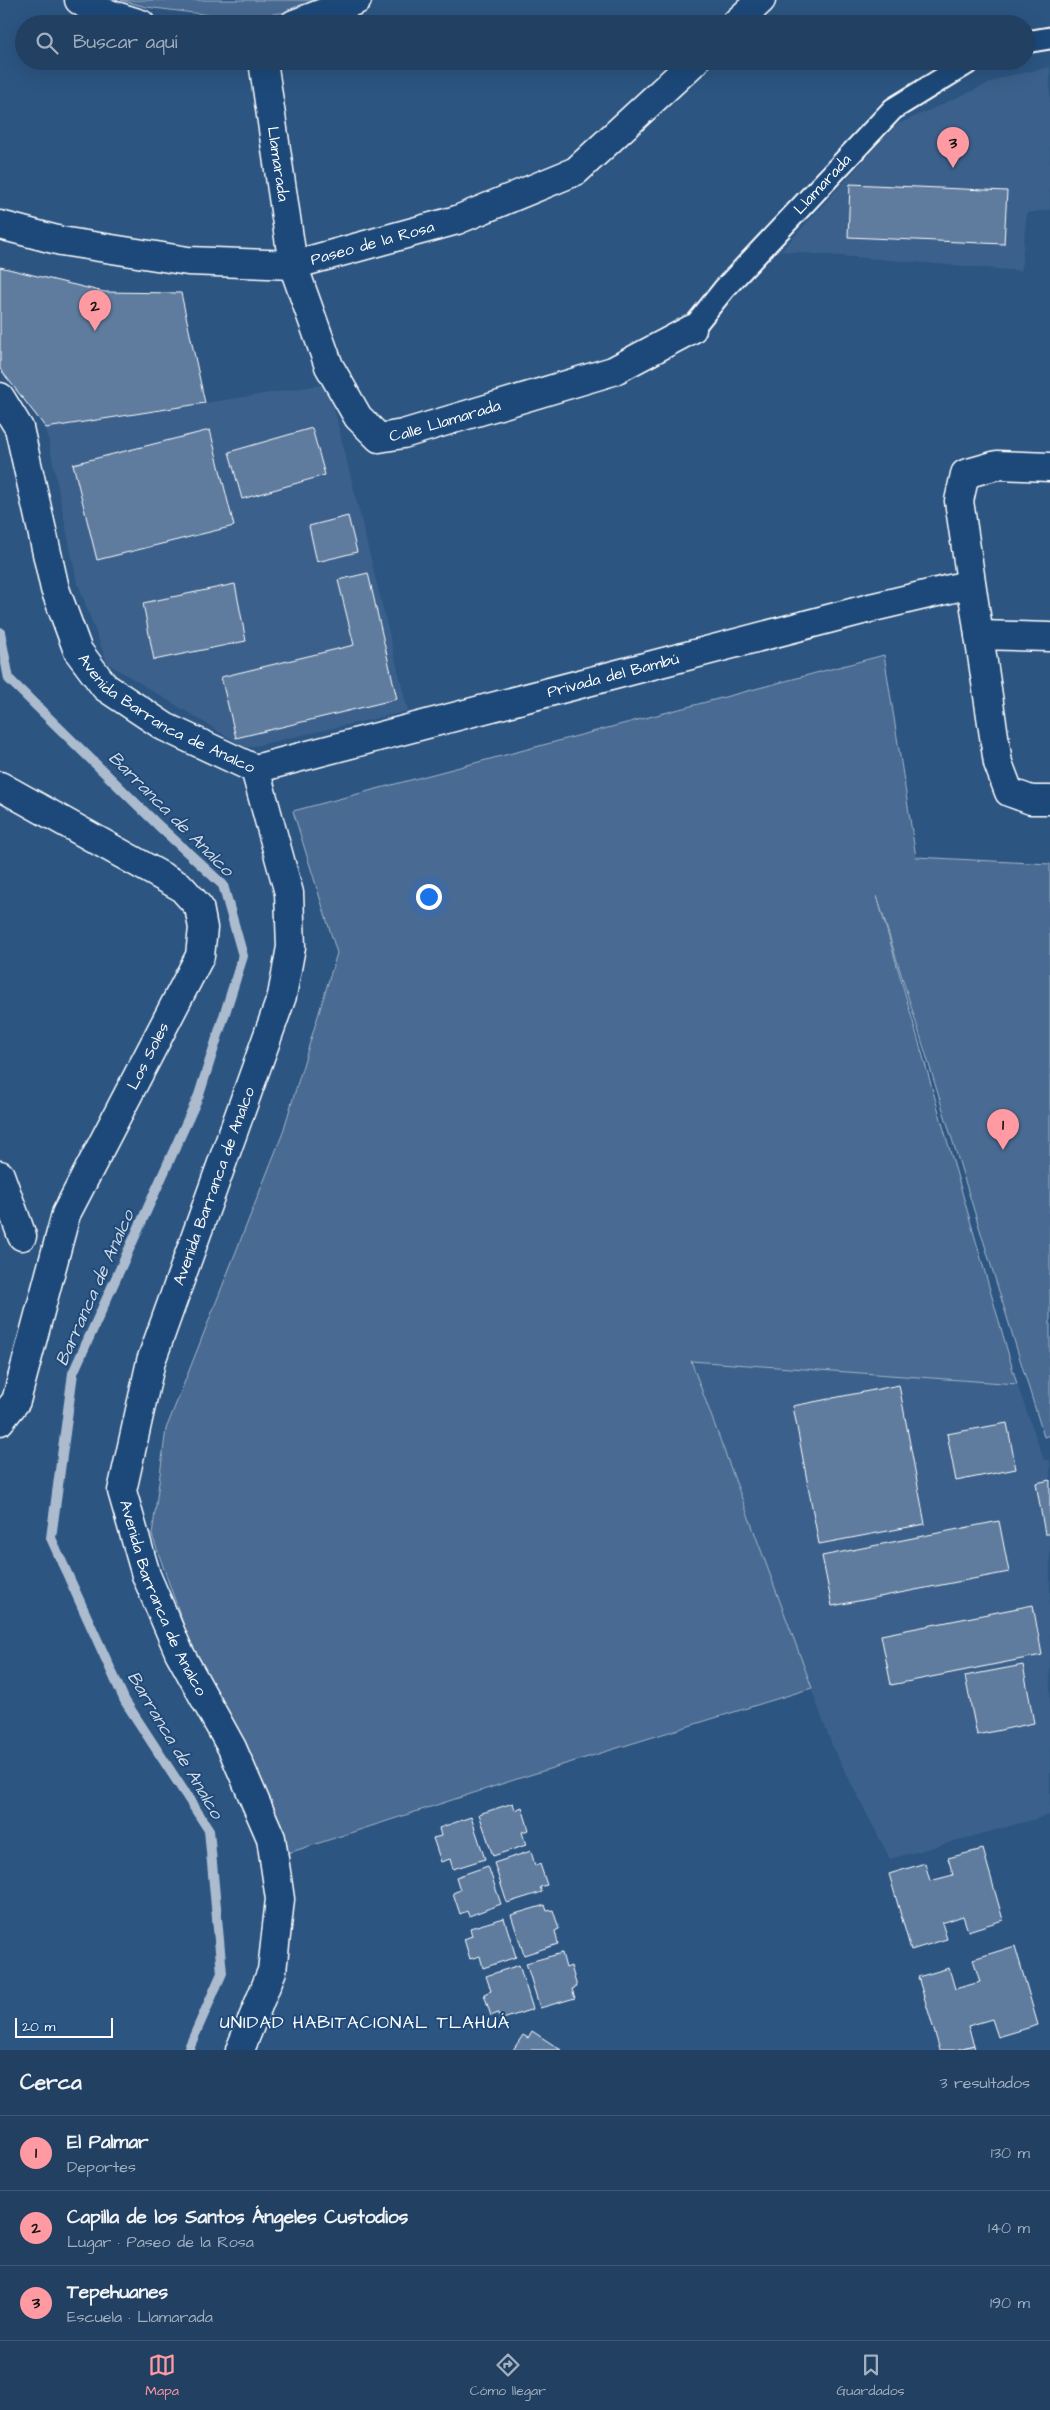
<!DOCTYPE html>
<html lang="es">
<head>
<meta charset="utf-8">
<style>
	:root { --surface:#214062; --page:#294768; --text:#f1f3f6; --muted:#a2afbe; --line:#3e5977; --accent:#ff9aa2 }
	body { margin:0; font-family:"Architects Daughter",sans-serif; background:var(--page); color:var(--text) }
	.scale { position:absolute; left:15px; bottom:12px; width:98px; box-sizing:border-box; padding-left:5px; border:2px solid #fff; border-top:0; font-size:14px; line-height:18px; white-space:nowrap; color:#fff; -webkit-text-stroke:4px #1f4a7a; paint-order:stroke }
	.you { position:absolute; left:428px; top:896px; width:18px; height:18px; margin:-12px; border:4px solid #fff; border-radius:50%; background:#1a73e8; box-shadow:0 0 0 8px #1a73e833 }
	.badge { display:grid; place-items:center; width:32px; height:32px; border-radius:50%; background:var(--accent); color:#111; font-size:16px; font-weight:700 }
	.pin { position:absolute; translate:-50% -41px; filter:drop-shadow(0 1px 2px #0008) }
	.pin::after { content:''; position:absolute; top:26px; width:18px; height:15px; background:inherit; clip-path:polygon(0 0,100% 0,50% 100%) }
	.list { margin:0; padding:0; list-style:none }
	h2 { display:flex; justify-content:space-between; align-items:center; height:65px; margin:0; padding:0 20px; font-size:21px }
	h2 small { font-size:16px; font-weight:400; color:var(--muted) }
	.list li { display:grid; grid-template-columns:32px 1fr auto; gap:15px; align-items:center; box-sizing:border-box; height:75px; padding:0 20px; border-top:1px solid var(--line) }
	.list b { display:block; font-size:19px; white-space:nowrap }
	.list p { margin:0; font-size:16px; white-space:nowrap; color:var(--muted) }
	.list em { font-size:16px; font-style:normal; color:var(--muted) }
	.icon { flex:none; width:28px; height:28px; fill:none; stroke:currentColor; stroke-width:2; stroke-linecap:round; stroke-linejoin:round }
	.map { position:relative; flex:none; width:1050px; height:2050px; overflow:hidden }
	.search { position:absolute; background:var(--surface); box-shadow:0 5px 20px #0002; left:15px; right:15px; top:15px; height:55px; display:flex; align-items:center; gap:12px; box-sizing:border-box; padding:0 18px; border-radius:28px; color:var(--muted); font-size:19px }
	.sheet { height:290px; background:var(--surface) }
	nav { display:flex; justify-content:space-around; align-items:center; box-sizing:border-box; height:70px; border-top:1px solid var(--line); background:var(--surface); font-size:14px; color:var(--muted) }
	nav a { display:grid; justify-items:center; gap:2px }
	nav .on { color:var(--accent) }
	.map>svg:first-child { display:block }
	.built { fill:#3b618b }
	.green { fill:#486b92; stroke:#a4b5c8 }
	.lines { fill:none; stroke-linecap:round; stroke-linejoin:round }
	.stream { stroke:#acbcce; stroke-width:10 }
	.building { fill:#5e7c9f; stroke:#fff }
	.pedestrian-casing { stroke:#fff; stroke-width:25 }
	.minor-casing { stroke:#fff; stroke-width:31 }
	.pedestrian { stroke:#1f4a7a; stroke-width:21 }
	.minor { stroke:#1f4a7a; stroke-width:28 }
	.labels { text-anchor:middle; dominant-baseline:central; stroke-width:4; stroke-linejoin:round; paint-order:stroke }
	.street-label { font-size:16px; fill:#fff; stroke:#1f4a7a }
	.water-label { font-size:18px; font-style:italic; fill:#d5dde6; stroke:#1f4a7a }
	.neighbourhood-label { font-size:18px; letter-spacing:1px; fill:#fff; stroke:#1f4a7a }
</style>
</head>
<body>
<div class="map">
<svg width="1050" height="2050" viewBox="0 0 1050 2050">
	<rect width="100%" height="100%" fill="#2c5582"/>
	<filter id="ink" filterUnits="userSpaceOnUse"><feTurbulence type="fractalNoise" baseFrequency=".02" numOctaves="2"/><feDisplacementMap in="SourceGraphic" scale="10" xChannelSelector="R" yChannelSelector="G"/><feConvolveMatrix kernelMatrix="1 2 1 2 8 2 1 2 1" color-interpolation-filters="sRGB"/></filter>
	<g filter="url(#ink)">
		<g class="built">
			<polygon points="1050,67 1050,210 1027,213 1021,271 781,251 896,125 1003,77"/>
			<polygon points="328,384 408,711 246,748 107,663 76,578 46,428"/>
			<polygon points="691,1361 1017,1384 1044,1460 1050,1460 1050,1815 890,1859 833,1748"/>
		</g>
		<g class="green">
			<polygon points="121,0 342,0 324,6 242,19 146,7"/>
			<polygon points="884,655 916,857 1050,864 1050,1435 1044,1437 877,896 1017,1384 691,1361 812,1688 520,1778 282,1855 203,1680 152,1535 166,1429 282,1135 337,953 293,811"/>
		</g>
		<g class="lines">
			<polyline class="stream" points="0,632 9,679 159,826 223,885 243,956 199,1095 73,1373 51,1538 125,1701 209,1830 222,1973 188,2050"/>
		</g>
		<g class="building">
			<polygon points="850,184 1007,191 1004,244 848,237"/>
			<polygon points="0,267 104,292 181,293 205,403 46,428 0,369"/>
			<polygon points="312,428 325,475 242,499 229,452"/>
			<polygon points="210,430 234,526 97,560 73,464"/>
			<polygon points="348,516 357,552 317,562 309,526"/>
			<polygon points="368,573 397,699 236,738 221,677 354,645 338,580"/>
			<polygon points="235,584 246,641 154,660 143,603"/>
			<polygon points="899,1385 925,1524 819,1544 793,1406"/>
			<polygon points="1007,1423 1016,1469 956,1481 947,1434"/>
			<polygon points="1050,1480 1050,1534 1045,1534 1036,1483"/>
			<polygon points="999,1521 1009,1572 832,1606 822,1556"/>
			<polygon points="1033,1605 1042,1655 891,1685 881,1635"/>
			<polygon points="1023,1665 1034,1723 977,1735 965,1676"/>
			<polygon points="513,1803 515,1810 522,1807 529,1830 522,1832 526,1845 493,1856 479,1814"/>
			<polygon points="471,1817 485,1859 453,1869 450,1859 441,1862 433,1838 441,1836 439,1828"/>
			<polygon points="983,1849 1003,1920 968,1931 963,1916 942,1923 947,1939 911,1950 889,1874 925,1863 930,1881 953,1875 948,1858"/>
			<polygon points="531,1851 535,1866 540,1864 547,1885 540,1887 542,1892 507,1903 494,1863"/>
			<polygon points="488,1866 501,1904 469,1916 467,1911 460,1914 453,1893 460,1890 456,1877"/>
			<polygon points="545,1905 547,1911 553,1910 559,1929 555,1931 558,1944 524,1955 511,1915"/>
			<polygon points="504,1918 516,1957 483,1968 480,1956 470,1959 464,1939 472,1936 470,1928"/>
			<polygon points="1015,1946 1038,2025 998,2037 992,2019 968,2026 974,2045 956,2050 940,2050 918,1977 949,1968 955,1989 980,1982 973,1959"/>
			<polygon points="562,1953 566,1968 571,1966 577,1987 572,1989 575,1998 540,2008 526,1963"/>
			<polygon points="519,1965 533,2009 500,2020 498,2013 491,2016 484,1994 491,1991 486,1976"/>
			<polygon points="532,2031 561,2050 513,2050 523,2035 528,2038"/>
			<polygon points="974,2045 975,2050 956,2050"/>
		</g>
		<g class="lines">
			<defs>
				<g id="pedestrian">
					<polyline points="1026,42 1050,38"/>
					<path id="s1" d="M692 329 724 289 893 109 971 61"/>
				</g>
				<g id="minor">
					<polyline points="79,0 91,8 141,24"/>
					<polyline points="294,24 357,0"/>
					<polyline points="735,24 761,0"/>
					<path id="s2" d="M263 61 293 265 329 366 358 417 379 438 403 434 613 371 692 329"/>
					<path id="s3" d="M0 225 61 241 188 261 293 265 457 220 576 171 695 61"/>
					<path id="s4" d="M0 397 19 428 55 589 78 651 105 687 165 727 255 769 289 893 291 947 282 996 151 1361 122 1491 146 1575 179 1652 232 1748 271 1838 280 1899 272 1971 240 2050"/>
					<polyline points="1050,467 997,465 965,474 959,501 998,763 1009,792 1031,800 1050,800"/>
					<polyline points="979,635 1050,637"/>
					<path id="s5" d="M255 769 874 607 971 584"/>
					<polyline points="0,786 181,887 199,907 203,928 200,956 66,1214 16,1401 0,1421"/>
					<polyline points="0,1175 22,1236"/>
				</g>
			</defs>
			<use href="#pedestrian" class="pedestrian-casing"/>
			<use href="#minor" class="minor-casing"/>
			<use href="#pedestrian" class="pedestrian"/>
			<use href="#minor" class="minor"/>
		</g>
	</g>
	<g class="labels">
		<g class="street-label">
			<text stroke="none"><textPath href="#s2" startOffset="104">Llamarada</textPath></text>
			<text stroke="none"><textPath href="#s1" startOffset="195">Llamarada</textPath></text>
			<text stroke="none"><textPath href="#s3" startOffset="379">Paseo de la Rosa</textPath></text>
			<text stroke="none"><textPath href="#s2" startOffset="470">Calle Llamarada</textPath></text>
			<text stroke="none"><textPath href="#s5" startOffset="370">Privada del Bambú</textPath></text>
			<text stroke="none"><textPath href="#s4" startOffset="378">Avenida Barranca de Analco</textPath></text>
			<text transform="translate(148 1056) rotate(-63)">Los Soles</text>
			<text transform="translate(214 1186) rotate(-70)">Avenida Barranca de Analco</text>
			<text stroke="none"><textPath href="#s4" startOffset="1352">Avenida Barranca de Analco</textPath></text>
		</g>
		<g class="water-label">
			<text transform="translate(171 814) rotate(45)">Barranca de Analco</text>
			<text transform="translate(95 1288) rotate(-66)">Barranca de Analco</text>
			<text transform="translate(175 1745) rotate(59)">Barranca de Analco</text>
		</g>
		<g class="neighbourhood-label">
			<text x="365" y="2022">UNIDAD HABITACIONAL TLAHUÁ</text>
		</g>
	</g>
</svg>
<div class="scale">20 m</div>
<div class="you"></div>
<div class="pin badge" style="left:1003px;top:1150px">1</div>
<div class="pin badge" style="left:95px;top:331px">2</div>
<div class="pin badge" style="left:953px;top:168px">3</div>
<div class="search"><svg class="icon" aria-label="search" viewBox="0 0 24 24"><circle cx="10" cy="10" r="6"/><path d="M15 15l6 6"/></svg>Buscar aquí</div>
</div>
<section class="sheet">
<h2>Cerca<small>3 resultados</small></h2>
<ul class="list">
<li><span class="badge">1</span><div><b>El Palmar</b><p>Deportes</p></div><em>130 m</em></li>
<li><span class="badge">2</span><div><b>Capilla de los Santos Ángeles Custodios</b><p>Lugar · Paseo de la Rosa</p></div><em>140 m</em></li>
<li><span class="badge">3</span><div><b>Tepehuanes</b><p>Escuela · Llamarada</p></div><em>190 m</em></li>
</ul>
</section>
<nav>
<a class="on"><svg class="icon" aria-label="map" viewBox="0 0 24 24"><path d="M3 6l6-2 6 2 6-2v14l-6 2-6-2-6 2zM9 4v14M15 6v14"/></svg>Mapa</a>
<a><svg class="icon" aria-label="directions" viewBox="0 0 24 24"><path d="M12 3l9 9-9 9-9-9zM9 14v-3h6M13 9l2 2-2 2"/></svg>Cómo llegar</a>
<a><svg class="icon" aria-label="saved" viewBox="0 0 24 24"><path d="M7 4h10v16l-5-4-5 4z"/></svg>Guardados</a>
</nav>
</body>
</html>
